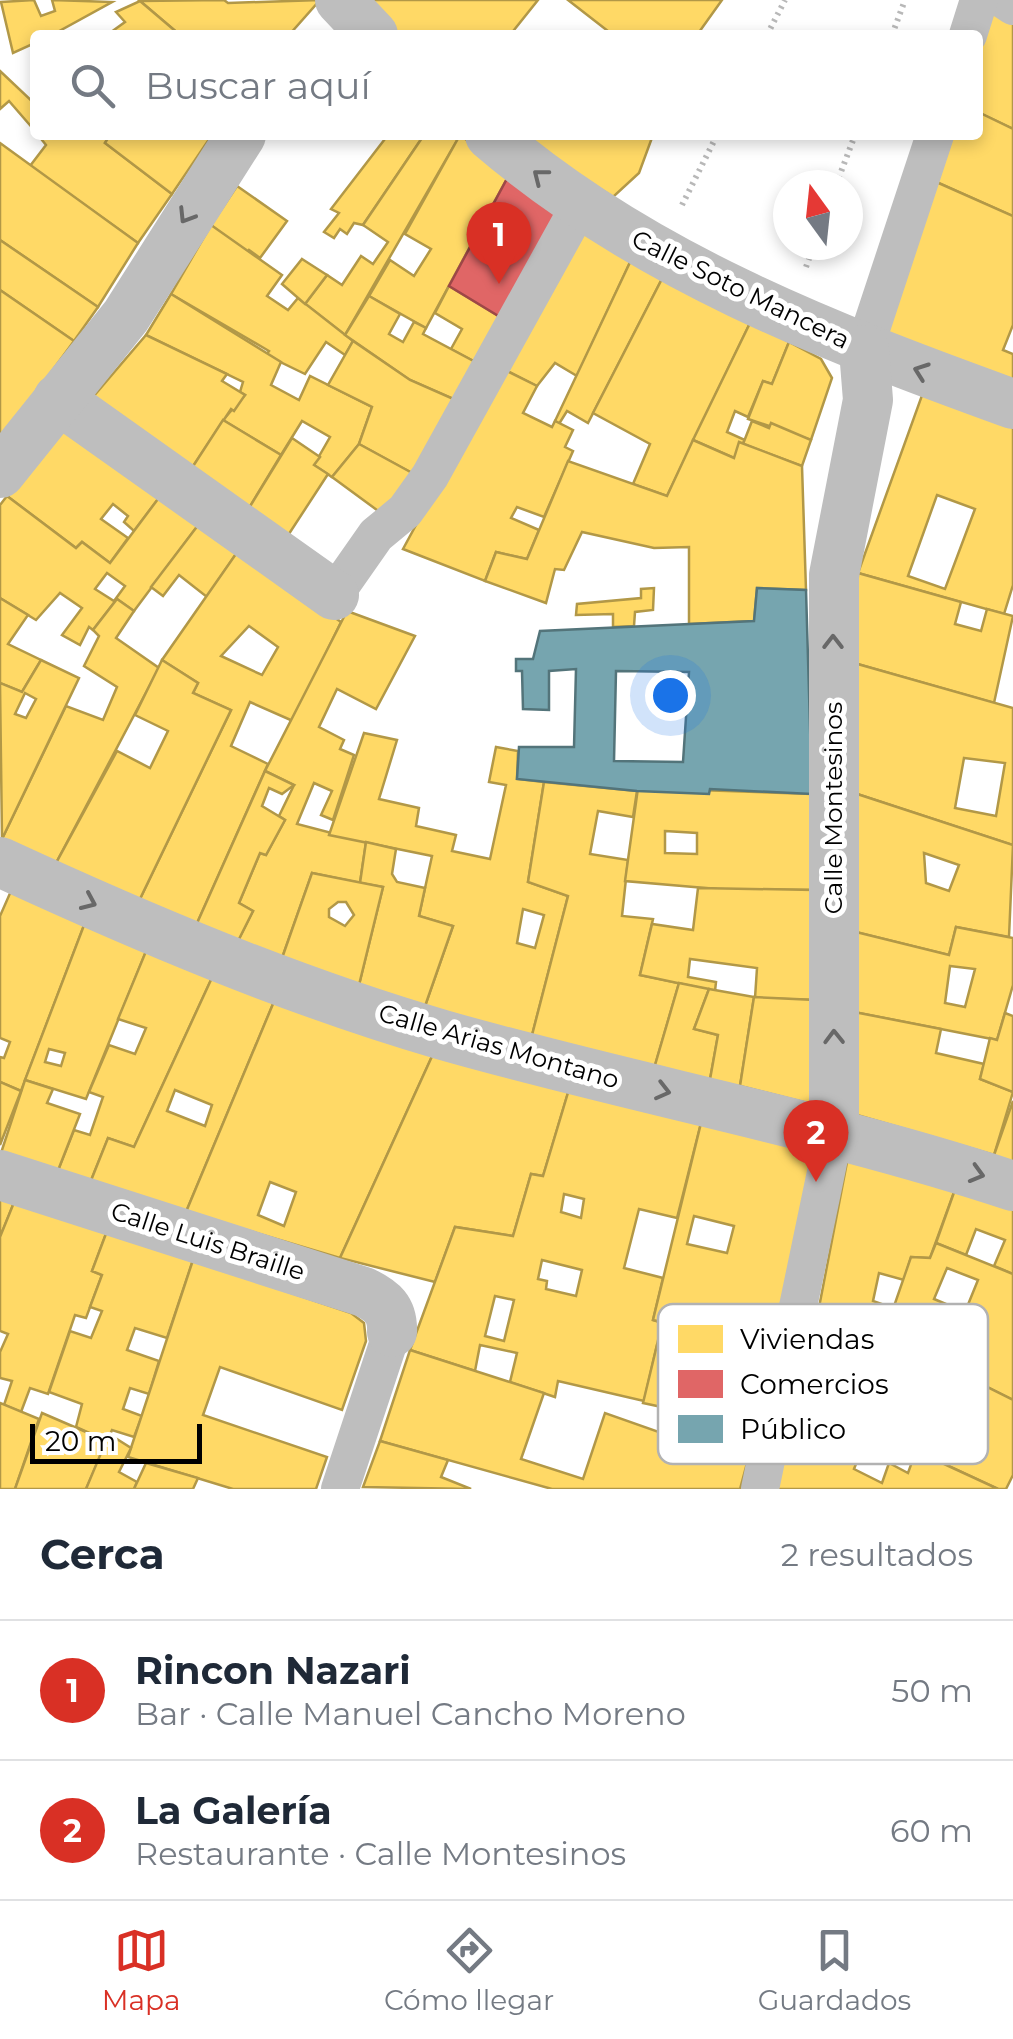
<!DOCTYPE html>
<html lang="es">
<head>
<meta charset="utf-8">
<style>
	:root { --surface:#fff; --page:#f6f6f7; --text:#1f2937; --muted:#747a83; --line:#e0e1e3; --accent:#d93025 }
	body { margin:0; font-family:Montserrat,sans-serif; background:var(--page); color:var(--text) }
	.compass { position:absolute; left:773px; top:170px; width:90px; height:90px; border-radius:50%; background:var(--surface); box-shadow:0 5px 15px #0003; rotate:345deg }
	.scale { position:absolute; left:30px; bottom:25px; width:172px; box-sizing:border-box; padding-left:10px; border:5px solid #000; border-top:0; font-size:28px; line-height:35px; white-space:nowrap; color:#000; -webkit-text-stroke:8px #fff; paint-order:stroke }
	.you { position:absolute; left:670px; top:695px; width:35px; height:35px; margin:-25px; border:8px solid #fff; border-radius:50%; background:#1a73e8; box-shadow:0 0 0 15px #1a73e833 }
	.badge { display:grid; place-items:center; width:65px; height:65px; border-radius:50%; background:var(--accent); color:#fff; font-size:32px; font-weight:700 }
	.pin { position:absolute; translate:-50% -82px; filter:drop-shadow(0 2px 5px #0008) }
	.pin::after { content:''; position:absolute; top:52px; width:35px; height:30px; background:inherit; clip-path:polygon(0 0,100% 0,50% 100%) }
	.list { margin:0; padding:0; list-style:none }
	h2 { display:flex; justify-content:space-between; align-items:center; height:130px; margin:0; padding:0 40px; font-size:42px }
	h2 small { font-size:32px; font-weight:400; color:var(--muted) }
	.list li { display:grid; grid-template-columns:65px 1fr auto; gap:30px; align-items:center; box-sizing:border-box; height:140px; padding:0 40px; border-top:2px solid var(--line) }
	.list b { display:block; font-size:38px; white-space:nowrap }
	.list p { margin:0; font-size:32px; white-space:nowrap; color:var(--muted) }
	.list em { font-size:32px; font-style:normal; color:var(--muted) }
	.icon { flex:none; width:55px; height:55px; fill:none; stroke:currentColor; stroke-width:2; stroke-linecap:round; stroke-linejoin:round }
	.map { position:relative; flex:none; width:1013px; height:1489px; overflow:hidden }
	.search { position:absolute; background:var(--surface); box-shadow:0 5px 15px #0003; left:30px; right:30px; top:30px; height:110px; display:flex; align-items:center; gap:25px; box-sizing:border-box; padding:0 35px; border-radius:10px; color:var(--muted); font-size:38px }
	.sheet { height:410px; background:var(--surface) }
	nav { display:flex; justify-content:space-around; align-items:center; box-sizing:border-box; height:140px; border-top:2px solid var(--line); background:var(--surface); font-size:28px; color:var(--muted) }
	nav a { display:grid; justify-items:center; gap:5px }
	nav .on { color:var(--accent) }
	.map>svg:first-child { display:block }
	.homes { fill:#ffd966; stroke:#b29847; stroke-width:2.5; fill-rule:evenodd }
	.shops { fill:#e06666; stroke:#9d4747; stroke-width:2.5 }
	.public { fill:#76a5af; stroke:#53747a; stroke-width:2.5; fill-rule:evenodd }
	.lines { fill:none; stroke-linecap:round; stroke-linejoin:round }
	.path { stroke:#b8b8b8; stroke-width:6; stroke-dasharray:2.5 5; stroke-linecap:butt }
	.pedestrian { stroke:#bebebe; stroke-width:38 }
	.minor { stroke:#bebebe; stroke-width:50 }
	.oneway { stroke:#686868 }
	.labels { text-anchor:middle; dominant-baseline:central; stroke-width:10; stroke-linejoin:round; paint-order:stroke }
	.street-label { font-size:25px; fill:#000; stroke:#fff }
	.key { fill:#fff; stroke:#b2b2b2; stroke-width:2.5 }
	.key-label { font-size:28px; fill:#000 }
</style>
</head>
<body>
<div class="map">
<svg width="1013" height="1489" viewBox="0 0 1013 1489">
	<rect width="100%" height="100%" fill="#fff"/>
	<g class="homes">
		<polygon points="34,0 41,16 55,11 52,0 112,2 52,35 35,35 35,43 13,53 1,2"/>
		<polygon points="224,0 228,3 320,0 289,35 180,35 140,1"/>
		<polygon points="373,0 538,0 510,35 401,35 368,6"/>
		<polygon points="568,0 722,0 697,35 613,35"/>
		<polygon points="140,1 180,35 107,35 125,22 116,12"/>
		<polygon points="987,10 1013,24 1013,129 978,112 978,39"/>
		<polygon points="0,71 35,104 35,131 9,101 0,109"/>
		<polygon points="978,112 1013,129 1013,216 934,181 948,135 978,135"/>
		<polygon points="38,135 102,135 108,138 105,143 172,194 138,243 30,166 46,145"/>
		<polygon points="102,135 212,135 172,194 105,143 108,138"/>
		<polygon points="388,135 424,135 363,225 354,223 347,234 340,229 334,238 324,232 339,213 331,209"/>
		<polygon points="424,135 460,135 345,335 305,304 327,275 342,285 361,256 373,264 388,242 363,225"/>
		<polygon points="460,135 510,173 426,328 369,296 390,260 414,276 431,249 405,234"/>
		<polygon points="516,135 653,135 639,173 613,197"/>
		<polygon points="0,143 138,243 98,307 0,240"/>
		<polygon points="934,181 1013,216 1013,325 1003,350 1013,354 1013,380 881,342"/>
		<polygon points="237,186 287,221 260,258 249,250 246,254 211,225"/>
		<polygon points="211,225 282,275 267,296 288,310 298,298 353,341 345,355 326,342 305,374 266,355 269,351 171,294"/>
		<polygon points="578,225 633,256 577,376 555,363 537,386 501,368"/>
		<polygon points="0,240 98,307 74,341 0,290"/>
		<polygon points="633,256 665,273 588,423 567,411 559,424 555,421"/>
		<polygon points="302,259 327,275 305,304 282,284"/>
		<polygon points="665,273 751,321 667,496 633,484 650,444 593,413"/>
		<polygon points="449,286 505,320 479,364 451,349 462,329 435,313"/>
		<polygon points="0,290 74,341 0,442"/>
		<polygon points="171,294 281,362 271,385 299,400 310,376 372,407 359,444 332,477 314,465 330,437 302,421 281,455 223,420 245,395 240,392 243,382 146,335"/>
		<polygon points="369,296 400,314 389,334 403,342 414,322 426,328 423,334 479,364 458,401 410,380 345,335"/>
		<polygon points="751,321 789,342 772,384 763,381 748,417 735,411 727,432 745,440 734,458 693,440"/>
		<polygon points="146,335 227,374 222,381 245,395 234,411 231,409 188,474 87,404"/>
		<polygon points="353,341 410,380 458,401 414,474 359,444 372,407 328,385"/>
		<polygon points="789,342 821,359 832,378 811,440 748,419 763,381 772,384"/>
		<polygon points="501,368 537,386 523,413 552,427 555,421 573,430 565,447 573,451 544,517 517,507 511,518 539,530 527,559 496,552 485,581 403,549"/>
		<path d="M925 387 1013 418V585L1004 614 858 573ZM937 495 975 509 945 589 908 576Z"/>
		<polygon points="223,420 281,455 246,513 188,474"/>
		<polygon points="64,421 164,491 134,531 124,522 128,516 113,504 101,519 128,538 110,563 82,542 76,548 7,496"/>
		<polygon points="752,421 769,428 771,423 811,440 802,466 743,444"/>
		<polygon points="292,438 320,457 314,465 328,474 285,540 246,513"/>
		<polygon points="693,440 734,458 739,442 802,466 806,590 757,588 754,621 689,624 689,547 654,548 582,532 564,570 555,569 546,603 485,581 496,552 527,559 568,461 667,496"/>
		<polygon points="359,444 414,474 381,513 332,477"/>
		<path d="M164 491 199 524 134 611 117 599 93 630 89 627 80 645 62 635 82 608 60 593 36 620 0 598V505L7 496 76 548 82 542 110 563ZM107 573 125 586 114 601 95 589Z"/>
		<polygon points="199,524 238,551 207,597 179,575 163,596 151,587"/>
		<path d="M238 551 341 622 293 721 250 702 231 746 268 764 194 930 138 903 231 710 193 693 198 683 162 660ZM249 626 278 647 262 675 221 656Z"/>
		<polygon points="858,573 961,602 955,624 981,631 987,609 1013,616 994,703 854,663"/>
		<polygon points="654,588 653,610 635,612 634,626 613,627 613,614 576,615 577,604 641,598 641,589"/>
		<polygon points="0,598 28,615 8,644 41,660 22,692 0,683"/>
		<polygon points="117,599 134,611 116,638 159,668 55,865 2,839 66,706 103,720 117,687 84,666 99,636 93,630"/>
		<polygon points="347,611 415,636 376,709 337,689 319,727 344,740 340,749 354,755 333,820 321,815 332,791 314,783 297,824 366,842 360,883 312,873 281,961 236,945 253,911 239,903 260,853 266,855 285,820 279,816 294,785 265,771"/>
		<path d="M41 660 79 678 2 839 0 683 22 692ZM25 693 36 699 26 718 15 714Z"/>
		<polygon points="162,660 198,683 193,693 231,710 138,903 55,865 117,751 150,768 168,731 135,715"/>
		<path d="M854 663 1013 708V845L848 791ZM964 758 1005 763 996 816 955 808Z"/>
		<path d="M364 733 397 740 379 799 419 808 416 826 456 835 452 851 490 859 506 785 489 782 496 747 518 751 517 779 544 782 528 882 568 896 531 1039 424 1009 453 926 419 916 432 856 329 835ZM523 909 544 915 535 948 517 943Z"/>
		<polygon points="265,771 294,785 282,794 269,788 262,806 285,820 266,855 260,853 239,903 253,911 236,945 194,930"/>
		<polygon points="544,782 637,791 633,817 598,811 590,854 628,860 622,916 653,919 640,975 679,983 653,1072 531,1039 568,896 528,882"/>
		<path d="M638 788 812 794 815 890 717 889 625 881ZM665 831 697 833V854L665 853Z"/>
		<path d="M848 791 1013 845 1009 937 956 927 949 955 852 931ZM924 853 959 865 949 891 926 883Z"/>
		<polygon points="366,842 396,849 392,874 397,882 425,888 419,916 453,926 424,1009 358,989 383,887 360,883"/>
		<path d="M312 873 383 887 358 989 281 961ZM338 902H346L354 915 345 926 329 917V909Z"/>
		<polygon points="698,888 815,890 815,1000 755,998 757,968 690,959 688,977 716,982 715,991 640,975 652,924 693,930"/>
		<polygon points="11,891 86,920 21,1091 0,1082 0,1057 4,1058 10,1042 0,1038 0,916"/>
		<path d="M86 920 149 944 86 1099 25 1080ZM49 1049 65 1053 61 1066 45 1062Z"/>
		<path d="M956 927 1013 938V985L997 1040 854 1012 852 931 949 955ZM950 966 975 969 965 1007 945 1003Z"/>
		<polygon points="149,944 216,969 134,1147 108,1138 90,1183 57,1173 74,1130 90,1135 103,1097 89,1092 109,1045 135,1054 146,1028 118,1019"/>
		<path d="M216 969 278 992 186 1212 90 1183 108 1138 134 1147ZM175 1090 212 1105 205 1126 167 1111Z"/>
		<polygon points="679,983 709,989 694,1029 718,1035 709,1085 653,1072"/>
		<polygon points="709,989 754,997 740,1086 709,1085 718,1035 694,1029"/>
		<path d="M278 992 434 1052 340 1258 186 1212ZM270 1182 296 1192 284 1226 258 1215Z"/>
		<polygon points="754,997 815,1000 815,1105 740,1086"/>
		<polygon points="854,1012 941,1029 936,1053 984,1064 980,1079 1013,1092 994,1155 857,1115"/>
		<polygon points="1005,1013 1013,1016 1013,1092 980,1079 990,1038 997,1040"/>
		<polygon points="434,1052 570,1086 543,1176 531,1174 513,1236 455,1227 435,1282 340,1258"/>
		<polygon points="25,1080 53,1089 47,1103 80,1114 57,1173 0,1156"/>
		<polygon points="0,1082 21,1091 0,1145"/>
		<path d="M570 1086 702 1119 677 1218 639 1209 624 1268 663 1278 653 1320 662 1323 644 1401 558 1381 555 1397 510 1382 517 1353 480 1345 475 1371 410 1350 455 1227 513 1236 531 1174 543 1176ZM564 1194 584 1199 581 1218 561 1212ZM542 1260 582 1270 576 1296 546 1289 547 1281 538 1279ZM495 1296 514 1300 504 1341 485 1336Z"/>
		<polygon points="1013,1101 1013,1164 993,1158"/>
		<path d="M702 1119 819 1152 747 1463 666 1433 671 1409 643 1403 657 1345 693 1353 698 1331 653 1320ZM694 1216 734 1226 727 1253 687 1244Z"/>
		<polygon points="848,1157 957,1184 930,1258 911,1257 904,1280 879,1273 873,1301 893,1308 881,1344 816,1323"/>
		<polygon points="957,1184 1013,1202 1013,1274 994,1266 1005,1240 976,1229 966,1255 936,1243"/>
		<polygon points="0,1195 15,1200 0,1237"/>
		<polygon points="15,1200 107,1231 92,1271 102,1275 86,1318 75,1315 48,1394 30,1388 21,1412 4,1405 12,1381 0,1378 0,1352 8,1334 0,1331 0,1237"/>
		<polygon points="107,1231 193,1260 167,1338 135,1328 127,1350 159,1361 149,1394 130,1388 123,1409 142,1416 134,1437 112,1430 107,1441 76,1427 82,1404 49,1392 70,1331 91,1338 102,1311 90,1307 102,1275 92,1271"/>
		<path d="M936 1243 1013 1274V1400L963 1375 942 1416 903 1400 898 1408 876 1399 880 1392 807 1361 816 1323 881 1344 911 1257 930 1258ZM947 1268 978 1280 965 1312 934 1299Z"/>
		<polygon points="193,1260 351,1313 364,1323 366,1341 342,1410 220,1367 203,1415 327,1457 316,1489 233,1489 128,1457"/>
		<polygon points="410,1350 544,1393 521,1459 583,1479 605,1413 747,1463 740,1489 552,1489 380,1441"/>
		<polygon points="807,1361 880,1392 872,1409 893,1419 903,1400 942,1416 938,1424 962,1437 973,1416 949,1403 963,1375 1013,1400 1013,1475 1006,1489 998,1489 798,1396"/>
		<polygon points="798,1396 870,1429 854,1469 882,1483 889,1463 908,1473 916,1451 998,1489 775,1489"/>
		<polygon points="0,1403 39,1419 15,1489 0,1489"/>
		<polygon points="42,1413 107,1441 86,1489 15,1489"/>
		<polygon points="109,1434 131,1448 119,1472 137,1482 134,1489 86,1489"/>
		<polygon points="380,1441 448,1460 441,1477 471,1489 363,1487"/>
		<polygon points="146,1463 198,1478 193,1489 134,1489"/>
	</g>
	<polygon class="shops" points="510,173 567,213 505,320 449,286"/>
	<path class="public" d="M757 588 806 590 812 794 710 789 709 794 637 791 517 779 519 747H574L576 669 549 671V710L523 709 522 671H516V659H533L540 631 754 621ZM616 671 689 672 683 762 614 761Z"/>
	<g class="lines">
		<g class="path">
			<polyline points="767,35 785,0"/>
			<polyline points="892,35 905,0"/>
			<polyline points="836,185 855,135"/>
			<polyline points="682,205 717,135"/>
			<polyline points="806,267 814,245"/>
		</g>
		<g class="pedestrian">
			<polyline points="1004,0 1013,6"/>
			<polyline points="968,35 979,0"/>
			<polyline points="864,350 935,135"/>
			<polyline points="334,595 376,535 405,511 430,476 579,207"/>
			<polyline points="340,1489 392,1332"/>
			<polyline points="760,1489 834,1134"/>
		</g>
		<g class="minor">
			<polyline points="340,0 373,35"/>
			<path d="M490 135C641 265 828 337 1013 404"/>
			<polyline points="58,399 334,595"/>
			<polyline points="0,473 126,316 241,135"/>
			<path d="M0 862C143 928 292 991 443 1035 632 1089 826 1124 1013 1186"/>
			<polyline points="834,1134 834,575 868,400 864,350"/>
			<path d="M0 1175 364 1292C382 1301 393 1309 392 1332"/>
		</g>
	</g>
	<defs><path id="oneway-chevron" d="M-2-3.5L2.5 0L-2 3.5" fill="none" stroke-width="1.6" stroke-linecap="round" stroke-linejoin="round" transform="scale(2.5)"/></defs>
	<g class="oneway">
		<use href="#oneway-chevron" transform="translate(540 176) rotate(-142)"/>
		<use href="#oneway-chevron" transform="translate(186 216) rotate(122)"/>
		<use href="#oneway-chevron" transform="translate(921 371) rotate(-160)"/>
		<use href="#oneway-chevron" transform="translate(833 642) rotate(-90)"/>
		<use href="#oneway-chevron" transform="translate(89 902) rotate(24)"/>
		<use href="#oneway-chevron" transform="translate(834 1037) rotate(-91)"/>
		<use href="#oneway-chevron" transform="translate(663 1091) rotate(14)"/>
		<use href="#oneway-chevron" transform="translate(977 1174) rotate(16)"/>
	</g>
	<g class="labels">
		<g class="street-label">
			<text transform="translate(741 289) rotate(26)">Calle Soto Mancera</text>
			<text transform="translate(833 808) rotate(-90)">Calle Montesinos</text>
			<text transform="translate(499 1046) rotate(16)">Calle Arias Montano</text>
			<text transform="translate(208 1241) rotate(18)">Calle Luis Braille</text>
		</g>
	</g>
	<rect x="658" y="1304" width="330" height="160" rx="15" class="key"/>
	<rect x="678" y="1325" width="45" height="28" fill="#ffd966"/>
	<rect x="678" y="1370" width="45" height="28" fill="#e06666"/>
	<rect x="678" y="1415" width="45" height="28" fill="#76a5af"/>
	<g class="key-label">
		<text x="740" y="1349">Viviendas</text>
		<text x="740" y="1394">Comercios</text>
		<text x="740" y="1439">Público</text>
	</g>
</svg>
<svg class="compass" viewBox="-18 -18 36 36"><path d="M0-13l5 13h-10z" fill="#e53935"/><path d="M0 13l5-13h-10z" fill="#747a83"/></svg>
<div class="scale">20 m</div>
<div class="you"></div>
<div class="pin badge" style="left:499px;top:284px">1</div>
<div class="pin badge" style="left:816px;top:1182px">2</div>
<div class="search"><svg class="icon" aria-label="search" viewBox="0 0 24 24"><circle cx="10" cy="10" r="6"/><path d="M15 15l6 6"/></svg>Buscar aquí</div>
</div>
<section class="sheet">
<h2>Cerca<small>2 resultados</small></h2>
<ul class="list">
<li><span class="badge">1</span><div><b>Rincon Nazari</b><p>Bar · Calle Manuel Cancho Moreno</p></div><em>50 m</em></li>
<li><span class="badge">2</span><div><b>La Galería</b><p>Restaurante · Calle Montesinos</p></div><em>60 m</em></li>
</ul>
</section>
<nav>
<a class="on"><svg class="icon" aria-label="map" viewBox="0 0 24 24"><path d="M3 6l6-2 6 2 6-2v14l-6 2-6-2-6 2zM9 4v14M15 6v14"/></svg>Mapa</a>
<a><svg class="icon" aria-label="directions" viewBox="0 0 24 24"><path d="M12 3l9 9-9 9-9-9zM9 14v-3h6M13 9l2 2-2 2"/></svg>Cómo llegar</a>
<a><svg class="icon" aria-label="saved" viewBox="0 0 24 24"><path d="M7 4h10v16l-5-4-5 4z"/></svg>Guardados</a>
</nav>
</body>
</html>
